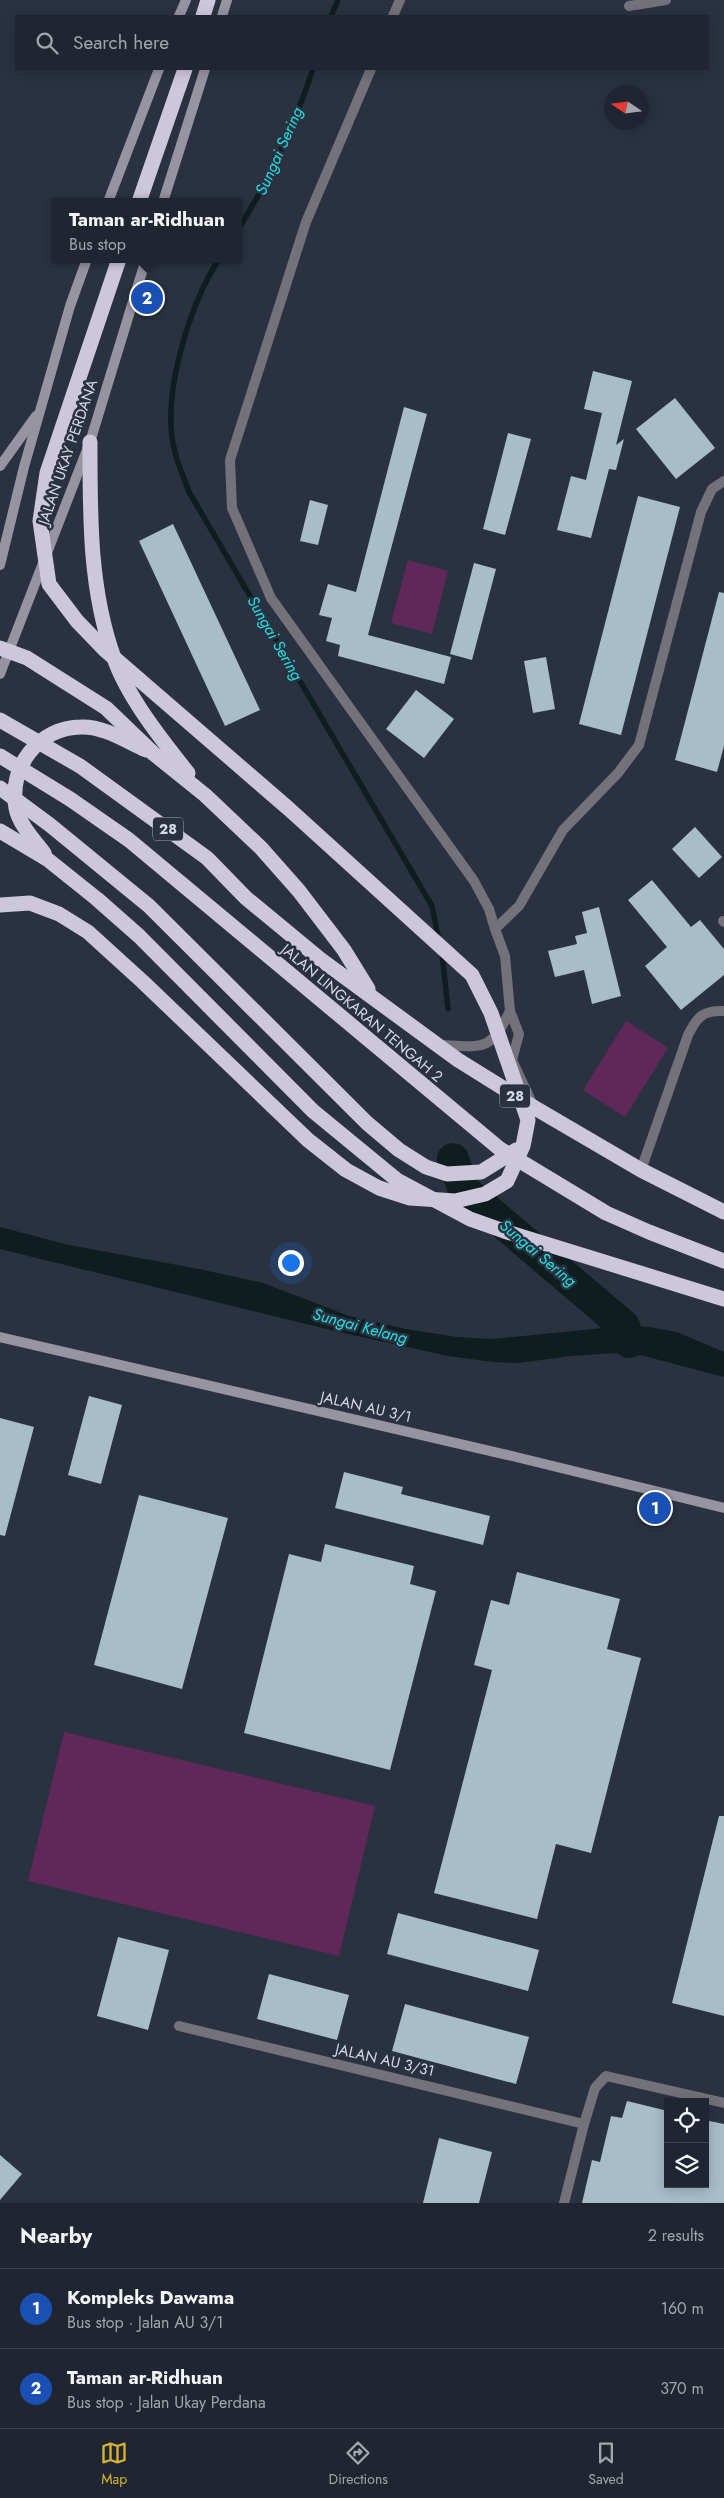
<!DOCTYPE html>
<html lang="en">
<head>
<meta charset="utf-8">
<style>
	:root { --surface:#202631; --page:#282e39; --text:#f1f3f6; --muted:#a2a5ab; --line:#3d434d; --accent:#d7b434 }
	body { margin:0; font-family:Jost,sans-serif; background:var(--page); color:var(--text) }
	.controls { position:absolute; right:15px; bottom:15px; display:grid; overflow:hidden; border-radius:0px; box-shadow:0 2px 12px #0003 }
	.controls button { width:45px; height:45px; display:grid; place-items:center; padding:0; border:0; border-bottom:1px solid var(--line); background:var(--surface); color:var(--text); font:25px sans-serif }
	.compass { position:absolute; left:604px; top:85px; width:45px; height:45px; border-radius:50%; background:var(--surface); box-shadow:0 2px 12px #0003; rotate:283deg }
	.you { position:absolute; left:290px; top:1262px; width:18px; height:18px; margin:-12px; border:4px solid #fff; border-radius:50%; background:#1a73e8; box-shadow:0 0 0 8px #1a73e833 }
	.badge { display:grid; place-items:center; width:32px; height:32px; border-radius:50%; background:var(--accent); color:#fff; font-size:16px; font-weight:700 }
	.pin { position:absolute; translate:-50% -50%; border:2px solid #fff; box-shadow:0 1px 5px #0006 }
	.popup { position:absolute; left:52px; top:198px; width:190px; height:65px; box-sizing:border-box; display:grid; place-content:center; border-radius:0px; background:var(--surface); filter:drop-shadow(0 1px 4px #0005); font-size:16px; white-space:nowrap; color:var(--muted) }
	.popup b { font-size:19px; color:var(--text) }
	.popup::after { content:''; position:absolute; left:50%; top:100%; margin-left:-10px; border:10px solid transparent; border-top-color:var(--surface) }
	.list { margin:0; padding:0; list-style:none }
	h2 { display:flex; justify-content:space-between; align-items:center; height:65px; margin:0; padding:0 20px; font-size:21px }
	h2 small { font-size:16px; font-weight:400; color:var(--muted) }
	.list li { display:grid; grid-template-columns:32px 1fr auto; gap:15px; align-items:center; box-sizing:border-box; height:80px; padding:0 20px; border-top:1px solid var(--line) }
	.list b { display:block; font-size:19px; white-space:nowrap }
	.list p { margin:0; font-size:16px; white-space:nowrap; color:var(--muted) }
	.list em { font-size:16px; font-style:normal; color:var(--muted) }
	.icon { flex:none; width:28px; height:28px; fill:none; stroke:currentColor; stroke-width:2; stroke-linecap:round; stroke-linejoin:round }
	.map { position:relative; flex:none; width:724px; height:2203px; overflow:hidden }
	.search { position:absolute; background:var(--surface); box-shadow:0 2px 12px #0003; left:15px; right:15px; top:15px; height:55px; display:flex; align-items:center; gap:12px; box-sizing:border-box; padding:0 18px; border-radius:0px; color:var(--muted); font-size:19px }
	.sheet { height:225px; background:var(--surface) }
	nav { display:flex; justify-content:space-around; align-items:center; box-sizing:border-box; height:70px; border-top:1px solid var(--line); background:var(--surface); font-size:14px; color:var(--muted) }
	nav a { display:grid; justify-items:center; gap:2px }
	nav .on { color:var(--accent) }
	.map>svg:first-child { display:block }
	.green { fill:#5f2858 }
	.water { fill:#0e1d1d }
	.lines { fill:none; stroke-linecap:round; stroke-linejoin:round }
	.stream { stroke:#0e1d1d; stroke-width:5.5 }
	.river { stroke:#0e1d1d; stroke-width:32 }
	.building { fill:#a7bdc9 }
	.street { stroke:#737179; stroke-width:10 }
	.secondary { stroke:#9794a1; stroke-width:10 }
	.highway { stroke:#cdc7dc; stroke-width:15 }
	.labels { text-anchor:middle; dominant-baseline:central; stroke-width:5; stroke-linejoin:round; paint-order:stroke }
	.shield { fill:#2a3241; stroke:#a2a8b3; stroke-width:1 }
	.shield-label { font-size:14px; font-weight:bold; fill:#d5dae4 }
	.street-label { font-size:15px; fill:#d5dae4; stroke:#2a3241 }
	.water-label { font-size:16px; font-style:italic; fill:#22e0e1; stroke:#2a3241 }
</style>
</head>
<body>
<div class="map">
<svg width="724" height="2203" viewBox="0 0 724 2203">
	<rect width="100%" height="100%" fill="#2a3241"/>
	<g class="green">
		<polygon points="408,560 448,571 432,634 391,623"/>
		<polygon points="626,1021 668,1048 625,1117 583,1090"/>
		<polygon points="64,1732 375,1806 339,1956 28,1881"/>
	</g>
	<polygon class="water" points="0,1227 69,1245 199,1269 263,1283 349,1316 406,1329 457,1337 492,1339 624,1326 649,1327 677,1332 724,1352 724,1377 644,1356 617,1353 571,1356 518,1363 493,1362 448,1356 339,1332 0,1249"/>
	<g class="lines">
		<g class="stream">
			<polyline points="331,16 338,0"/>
			<path d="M238 229C271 179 294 125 313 69"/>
			<path d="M219 259C189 306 160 398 175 452 178 466 185 479 189 492L432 906 439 941"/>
			<polyline points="442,953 448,1009"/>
		</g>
		<polyline class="river" points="453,1159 464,1190 624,1326 629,1342"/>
	</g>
	<g class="building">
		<polygon points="593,371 632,381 616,445 624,439 616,470 609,469 591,538 557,530 571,476 586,480 602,413 584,409"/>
		<polygon points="675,398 715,448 676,479 636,429"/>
		<polygon points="404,407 427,414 368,635 451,657 444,684 338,656 340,645 326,641 332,618 319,615 328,584 356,592"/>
		<polygon points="508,433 531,439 505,535 483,529"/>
		<polygon points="638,496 680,507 621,735 579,724"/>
		<polygon points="310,500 328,505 318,545 300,541"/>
		<polygon points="173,524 260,710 225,726 139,541"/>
		<polygon points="474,563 496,569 472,660 450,654"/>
		<polygon points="719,592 724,593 724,746 717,772 675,760"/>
		<polygon points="546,657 555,709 533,713 524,661"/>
		<polygon points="416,690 454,719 424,758 386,729"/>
		<polygon points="695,827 722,857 699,878 672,849"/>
		<polygon points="652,880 691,927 700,920 724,949 724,975 681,1010 645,966 667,947 628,900"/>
		<polygon points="599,907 621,996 592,1004 584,970 555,977 548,951 577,944 575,936 587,933 582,912"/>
		<polygon points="89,1396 122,1405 101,1484 68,1475"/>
		<polygon points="0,1418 34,1427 5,1536 0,1535"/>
		<polygon points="344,1472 403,1487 401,1494 490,1516 483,1545 335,1508"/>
		<polygon points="139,1495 228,1518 182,1689 94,1665"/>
		<polygon points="325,1544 414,1566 410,1584 436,1591 390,1770 244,1733 289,1554 321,1562"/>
		<polygon points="517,1572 620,1599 607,1649 641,1658 591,1853 556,1844 537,1919 434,1893 492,1670 474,1665 491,1600 509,1605"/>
		<polygon points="719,1816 724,1816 724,2016 672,2003"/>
		<polygon points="398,1913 539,1950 528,1991 387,1954"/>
		<polygon points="118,1937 169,1950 148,2030 97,2016"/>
		<polygon points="269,1974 349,1995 337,2040 257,2019"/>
		<polygon points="405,2004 529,2037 516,2084 392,2051"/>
		<polygon points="627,2101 668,2111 668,2171 665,2184 694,2184 705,2187 705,2120 724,2124 724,2203 582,2203 592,2160 600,2162 611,2116 622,2118"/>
		<polygon points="439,2138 492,2152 479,2203 423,2203"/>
		<polygon points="0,2155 22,2174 0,2200"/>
	</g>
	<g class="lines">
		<g class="street">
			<polyline points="629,6 666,0"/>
			<polyline points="393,16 400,0"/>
			<polyline points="371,69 306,222 230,460 232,508 271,598 474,881 489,909 495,929"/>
			<polyline points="723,921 724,922"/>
			<path d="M440 1045C483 1046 489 1054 510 1011"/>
			<polyline points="533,1105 512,1060 519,1034 510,1011 505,956 495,929 519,906 563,830 618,773 639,745 701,512 712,489 724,481"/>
			<path d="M641 1170 688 1035C697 1017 703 1010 724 1011"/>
			<polyline points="179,2026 584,2124"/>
			<polyline points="564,2203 584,2124 595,2088 606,2076 724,2103"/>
		</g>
		<g class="secondary">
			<polyline points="179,16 186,0"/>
			<polyline points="222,16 227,0"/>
			<polyline points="108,202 159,69"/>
			<polyline points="163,202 205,69"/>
			<polyline points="0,466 36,416"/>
			<polyline points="0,565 24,467 70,306 87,259"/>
			<polyline points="0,674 90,442 146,259"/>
			<polyline points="0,1337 512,1456 724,1508"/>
		</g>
		<g class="highway">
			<polyline points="203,16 208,0"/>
			<polyline points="139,202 185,69"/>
			<path d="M90 442C90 514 89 589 114 658 128 698 162 740 188 773"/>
			<polyline points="0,648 27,658 106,708 154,754 205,795 261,848 299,891 344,950 368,989"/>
			<polyline points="0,720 80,766 207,858 246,898 320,959 458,1060 535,1108 641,1170 724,1212"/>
			<polyline points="0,756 70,799 129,840 500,1149 606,1213 649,1232 724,1261"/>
			<polyline points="0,788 50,825 149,906 367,1123 399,1150 426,1167 447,1174 481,1172 516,1150"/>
			<polyline points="0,831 47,859 97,899 139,936 313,1111 397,1180 470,1219 504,1231 724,1299"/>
			<path d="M44 853C34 840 19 824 16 808 8 767 39 727 81 727 103 726 126 741 146 750"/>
			<polyline points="0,905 30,903 59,914 88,932 143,982 308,1140 346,1170 379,1188 410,1198 455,1201 485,1194 507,1181 523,1146 528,1120 491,1013 472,975 289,809 105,650 77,621 49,584 40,521 47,473 119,259"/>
		</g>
	</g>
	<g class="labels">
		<g class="shield">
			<rect x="153" y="817.5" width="30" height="23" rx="4"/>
			<rect x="500" y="1084.5" width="30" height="23" rx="4"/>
		</g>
		<g class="shield-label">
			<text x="168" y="829">28</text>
			<text x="515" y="1096">28</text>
		</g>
		<g class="street-label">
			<text transform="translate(68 452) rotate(-71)">JALAN UKAY PERDANA</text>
			<text transform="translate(362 1013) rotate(40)">JALAN LINGKARAN TENGAH 2</text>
			<text transform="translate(366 1407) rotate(13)">JALAN AU 3/1</text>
			<text transform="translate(385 2060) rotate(13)">JALAN AU 3/31</text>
		</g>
		<g class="water-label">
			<text transform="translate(279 151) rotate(-66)">Sungai Sering</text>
			<text transform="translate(275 638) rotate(60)">Sungai Sering</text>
			<text transform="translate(538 1253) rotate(40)">Sungai Sering</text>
			<text transform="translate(360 1326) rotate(15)">Sungai Kelang</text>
		</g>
	</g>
</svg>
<div class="controls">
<button><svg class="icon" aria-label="locate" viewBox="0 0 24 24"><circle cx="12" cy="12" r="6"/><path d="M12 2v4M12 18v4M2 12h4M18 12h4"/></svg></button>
<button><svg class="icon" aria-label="layers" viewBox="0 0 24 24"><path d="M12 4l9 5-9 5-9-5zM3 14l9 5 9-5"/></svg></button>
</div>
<svg class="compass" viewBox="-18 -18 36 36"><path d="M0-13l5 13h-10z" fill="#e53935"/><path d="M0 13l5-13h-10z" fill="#a2a5ab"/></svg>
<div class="you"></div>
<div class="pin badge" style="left:655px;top:1508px;background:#1a4fb4">1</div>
<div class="pin badge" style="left:147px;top:298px;background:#1a4fb4">2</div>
<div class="popup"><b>Taman ar-Ridhuan</b>Bus stop</div>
<div class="search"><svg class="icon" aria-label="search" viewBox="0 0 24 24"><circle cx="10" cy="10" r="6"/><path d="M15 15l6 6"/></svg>Search here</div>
</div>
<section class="sheet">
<h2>Nearby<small>2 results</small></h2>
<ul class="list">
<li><span class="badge" style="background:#1a4fb4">1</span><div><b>Kompleks Dawama</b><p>Bus stop · Jalan AU 3/1</p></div><em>160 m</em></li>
<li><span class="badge" style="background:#1a4fb4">2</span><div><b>Taman ar-Ridhuan</b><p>Bus stop · Jalan Ukay Perdana</p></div><em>370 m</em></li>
</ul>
</section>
<nav>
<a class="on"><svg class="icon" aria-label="map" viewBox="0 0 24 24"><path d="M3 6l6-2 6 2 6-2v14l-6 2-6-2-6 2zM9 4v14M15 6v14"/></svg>Map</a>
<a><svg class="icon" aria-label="directions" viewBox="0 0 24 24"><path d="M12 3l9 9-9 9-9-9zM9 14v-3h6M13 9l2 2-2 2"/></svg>Directions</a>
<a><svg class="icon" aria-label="saved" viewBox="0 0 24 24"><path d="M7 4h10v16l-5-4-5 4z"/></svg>Saved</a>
</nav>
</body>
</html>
